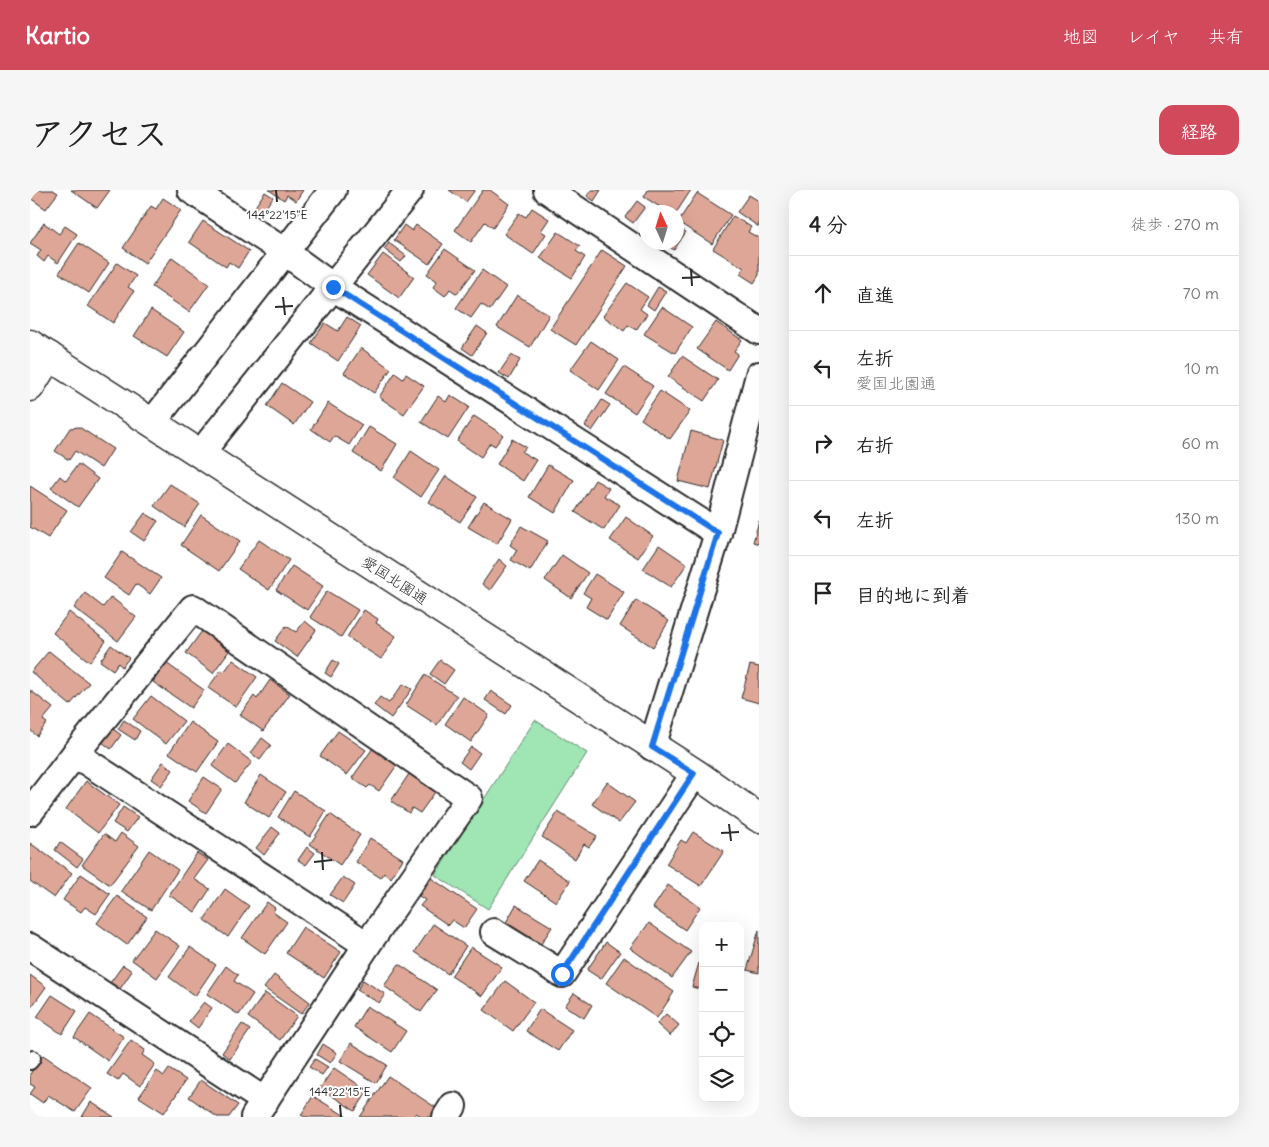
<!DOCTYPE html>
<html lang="ja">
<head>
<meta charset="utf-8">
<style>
	:root { --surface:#fff; --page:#f6f6f6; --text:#222; --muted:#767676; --line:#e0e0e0; --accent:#d1495b }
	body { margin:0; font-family:Delius,"Klee One",sans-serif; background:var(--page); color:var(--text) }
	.controls { position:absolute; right:15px; bottom:15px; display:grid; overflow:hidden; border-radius:10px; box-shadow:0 5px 20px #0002 }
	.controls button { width:45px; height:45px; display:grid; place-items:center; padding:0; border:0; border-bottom:1px solid var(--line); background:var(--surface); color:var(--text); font:25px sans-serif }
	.compass { position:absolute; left:609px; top:15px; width:45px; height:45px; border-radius:50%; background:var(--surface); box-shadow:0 5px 20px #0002; rotate:356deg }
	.stop { position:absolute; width:15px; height:15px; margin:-11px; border:4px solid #1a73e8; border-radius:50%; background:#fff }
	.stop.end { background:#1a73e8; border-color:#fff; box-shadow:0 1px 5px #0008 }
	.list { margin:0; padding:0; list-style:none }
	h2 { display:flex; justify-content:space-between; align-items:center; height:65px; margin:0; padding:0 20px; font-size:21px }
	h2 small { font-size:16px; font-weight:400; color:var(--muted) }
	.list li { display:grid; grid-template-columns:32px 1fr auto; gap:15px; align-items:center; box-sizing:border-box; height:75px; padding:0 20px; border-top:1px solid var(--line) }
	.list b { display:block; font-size:19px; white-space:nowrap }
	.list p { margin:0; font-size:16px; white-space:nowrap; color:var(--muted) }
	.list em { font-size:16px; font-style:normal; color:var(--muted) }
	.icon { flex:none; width:28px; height:28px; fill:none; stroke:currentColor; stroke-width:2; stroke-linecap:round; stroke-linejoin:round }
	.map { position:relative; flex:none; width:729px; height:927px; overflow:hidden; border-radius:15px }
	header { display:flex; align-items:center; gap:30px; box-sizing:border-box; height:70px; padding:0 25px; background:var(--accent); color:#fff }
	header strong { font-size:24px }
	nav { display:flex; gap:28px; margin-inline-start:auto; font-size:18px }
	.intro { display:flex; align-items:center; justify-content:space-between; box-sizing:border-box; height:120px; padding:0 30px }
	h1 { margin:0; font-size:35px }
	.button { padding:12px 22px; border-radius:15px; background:var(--accent); color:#fff; font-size:18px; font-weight:700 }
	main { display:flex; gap:30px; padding:0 30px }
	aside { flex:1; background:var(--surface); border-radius:15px; box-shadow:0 5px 20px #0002 }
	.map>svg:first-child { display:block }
	.green { fill:#9fe6b4; stroke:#658870 }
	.building { fill:#dea696; stroke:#2b2b2b }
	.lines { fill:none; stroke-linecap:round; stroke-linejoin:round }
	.lane-casing { stroke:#2b2b2b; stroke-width:18 }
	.street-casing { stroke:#2b2b2b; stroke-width:30 }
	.secondary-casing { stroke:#2b2b2b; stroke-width:31 }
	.lane { stroke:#fff; stroke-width:14 }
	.street { stroke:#fff; stroke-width:26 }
	.secondary { stroke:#fff; stroke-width:28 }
	.route { stroke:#1a73e8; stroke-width:6 }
	.ticks { fill:none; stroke:#2b2b2b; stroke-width:2 }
	.labels { text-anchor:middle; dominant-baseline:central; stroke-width:4; stroke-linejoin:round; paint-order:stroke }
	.street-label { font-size:15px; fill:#2b2b2b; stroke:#fff }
	.ticks-label { font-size:12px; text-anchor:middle; fill:#2b2b2b; stroke:#fff; stroke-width:4; stroke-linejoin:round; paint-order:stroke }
</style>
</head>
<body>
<header>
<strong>Kartio</strong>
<nav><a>地図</a><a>レイヤ</a><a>共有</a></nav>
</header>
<div class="intro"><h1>アクセス</h1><a class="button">経路</a></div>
<main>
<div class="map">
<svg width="729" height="927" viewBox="0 0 729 927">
	<rect width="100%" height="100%" fill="#fff"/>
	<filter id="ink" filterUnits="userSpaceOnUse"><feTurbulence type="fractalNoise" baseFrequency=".02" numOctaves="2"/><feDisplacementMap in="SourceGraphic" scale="10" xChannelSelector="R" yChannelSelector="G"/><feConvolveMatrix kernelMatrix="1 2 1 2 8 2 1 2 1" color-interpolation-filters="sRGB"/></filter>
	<g filter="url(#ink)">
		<polygon class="green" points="505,530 557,563 458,719 405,685"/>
		<g class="building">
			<polygon points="0,0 23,0 28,3 16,19 0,8"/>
			<polygon points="41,0 80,0 67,18"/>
			<polygon points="239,0 273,0 266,11 257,5 254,10"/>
			<polygon points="419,0 445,0 436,12"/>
			<polygon points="453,0 460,0 479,14 463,38 455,32 441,52 425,40"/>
			<polygon points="561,0 571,0 564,11 557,6"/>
			<polygon points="618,0 661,0 646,23 638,22 614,7"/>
			<polygon points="235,2 243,7 230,26 222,21"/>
			<polygon points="667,3 701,25 682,54 648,32"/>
			<polygon points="719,5 729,11 729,37 707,22"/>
			<polygon points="133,8 151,20 115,73 93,58 121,16 126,19"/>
			<polygon points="607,11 615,17 603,33 595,27"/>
			<polygon points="502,18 519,29 511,41 516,44 503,64 474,44 489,23 496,27"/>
			<polygon points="703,26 721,37 718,42 729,48 729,85 724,93 710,84 714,78 683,59"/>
			<polygon points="173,31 219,61 208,78 199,72 196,77 159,52"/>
			<polygon points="14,33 29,44 35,36 47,44 28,73 18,66 14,72 7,66 11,60 0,53"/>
			<polygon points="374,35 382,41 386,35 413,54 399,74 364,50"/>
			<polygon points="646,37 656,42 644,60 634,53 646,52"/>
			<polygon points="528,42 550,56 546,61 555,67 542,88 510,68"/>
			<polygon points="49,53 79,73 59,103 29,83"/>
			<polygon points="359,53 376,66 371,72 354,59"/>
			<polygon points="415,59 445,80 427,104 420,99 415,106 403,97 407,91 397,84"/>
			<polygon points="572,60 597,76 546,155 520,139"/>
			<polygon points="353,64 384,87 369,108 337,85"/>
			<polygon points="142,67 179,94 159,122 122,97"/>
			<polygon points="87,73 106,86 98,97 104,101 83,133 58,116"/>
			<polygon points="452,80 476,97 460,120 451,114 441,128 426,118"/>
			<polygon points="597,93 618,107 610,119 617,124 606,140 598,135 594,141 573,126"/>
			<polygon points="628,97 636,101 624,120 617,115"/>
			<polygon points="487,105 519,125 500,157 467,137"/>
			<polygon points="632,117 662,137 645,163 614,144"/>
			<polygon points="121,120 154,142 137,167 104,146"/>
			<polygon points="317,127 331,136 308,171 281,153 295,133 308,141"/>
			<polygon points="686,132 712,150 704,161 708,164 698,180 667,159"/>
			<polygon points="447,136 457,143 442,165 432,158"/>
			<polygon points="561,151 589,170 569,200 540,180"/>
			<polygon points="331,158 361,179 344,203 314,183"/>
			<polygon points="481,165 490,170 479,189 469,183"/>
			<polygon points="652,166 688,190 674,211 638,187"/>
			<polygon points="594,177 623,196 605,223 576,204"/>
			<polygon points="365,183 373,189 376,184 394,196 374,224 349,207"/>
			<polygon points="252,193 280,212 264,235 237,216"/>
			<polygon points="630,201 660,221 640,249 611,229"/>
			<polygon points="420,205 439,217 418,249 391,232 408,206 416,212"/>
			<polygon points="572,210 580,215 562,241 555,236"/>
			<polygon points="298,213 332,235 319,255 304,246 300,252 281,239"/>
			<polygon points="444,226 473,245 465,256 460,253 451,267 427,251"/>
			<polygon points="49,237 83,259 71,278 45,261 39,270 25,261 40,238"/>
			<polygon points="339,237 367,254 351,281 323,263"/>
			<polygon points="661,241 693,250 680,299 648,291"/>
			<polygon points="482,249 496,257 492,262 506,270 493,291 467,274"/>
			<polygon points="381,261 409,280 391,307 364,288"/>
			<polygon points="48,274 68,289 48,317 21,298 30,286 36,291"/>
			<polygon points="518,275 544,290 525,323 499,307"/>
			<polygon points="416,286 447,307 430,332 399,312"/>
			<polygon points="565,290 579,298 574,306 590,315 574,340 545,322"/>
			<polygon points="140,294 170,314 154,337 124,316"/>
			<polygon points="0,296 37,320 18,348 0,337"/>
			<polygon points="454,312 482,329 467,354 438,337"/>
			<polygon points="115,323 128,331 114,351 101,342"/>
			<polygon points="171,325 210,351 189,381 151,355"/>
			<polygon points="596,327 623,346 608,368 580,350"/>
			<polygon points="729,331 729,354 723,352"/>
			<polygon points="491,336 518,351 500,381 481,370 487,360 480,355"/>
			<polygon points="229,350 259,370 239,400 208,379"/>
			<polygon points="629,355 657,374 641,397 613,379"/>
			<polygon points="92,362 131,388 120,404 106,394 99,405 74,388"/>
			<polygon points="532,365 558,383 541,408 515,390"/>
			<polygon points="469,369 477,376 460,400 452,394"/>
			<polygon points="262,376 293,396 277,420 246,400"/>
			<polygon points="565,384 594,402 577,430 556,417 561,408 553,403"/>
			<polygon points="297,401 328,420 311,447 280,427"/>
			<polygon points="55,403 73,417 81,407 106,427 88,451 44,418"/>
			<polygon points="606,410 639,431 623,457 590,436"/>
			<polygon points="334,420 348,429 346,433 366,446 351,469 317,447"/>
			<polygon points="39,422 76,451 60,472 23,443"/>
			<polygon points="275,431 286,440 267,467 245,451 256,436 266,442"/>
			<polygon points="172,441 199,461 183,483 156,463"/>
			<polygon points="81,455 99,468 92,477 88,473 83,480 70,471"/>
			<polygon points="19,461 59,493 40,515 1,482"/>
			<polygon points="203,470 227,487 206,517 178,498 191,480 194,482"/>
			<polygon points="303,470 309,474 301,487 295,483"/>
			<polygon points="410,470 424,480 414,494 400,484"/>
			<polygon points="136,473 174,500 161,518 123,492"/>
			<polygon points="720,475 729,477 729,513 711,508"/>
			<polygon points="395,485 427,506 407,535 376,515"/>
			<polygon points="240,490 260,504 233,541 210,525 224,506 227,509"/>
			<polygon points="373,494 382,499 361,528 344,515 350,507 359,513"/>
			<polygon points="0,500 23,518 13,530 17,533 7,546 0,540"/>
			<polygon points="461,501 482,515 476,524 455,510"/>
			<polygon points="121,506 154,531 136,554 103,529"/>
			<polygon points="433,507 459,525 441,552 415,534"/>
			<polygon points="94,530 110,541 105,550 88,539"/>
			<polygon points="160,532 188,552 167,582 139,563"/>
			<polygon points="82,538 91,545 81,559 72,552"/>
			<polygon points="308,541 336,560 317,585 290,566"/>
			<polygon points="232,548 241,555 230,570 221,563"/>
			<polygon points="198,554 222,572 205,593 182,576"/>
			<polygon points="441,557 450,563 439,579 430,572"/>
			<polygon points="343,558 367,575 349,601 340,595 337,598 322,588"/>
			<polygon points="133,572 143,580 131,596 121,589"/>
			<polygon points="381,581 408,598 390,623 382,618 379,623 361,611"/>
			<polygon points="231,585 256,602 239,628 214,612"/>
			<polygon points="174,587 192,599 176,623 158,611"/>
			<polygon points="56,591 89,615 68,643 36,619"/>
			<polygon points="577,592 605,612 589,633 562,614"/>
			<polygon points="264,601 296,621 280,647 248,627"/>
			<polygon points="93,617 108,627 97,642 83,633"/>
			<polygon points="528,622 567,646 559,657 554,654 545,669 512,647"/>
			<polygon points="300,624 330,645 310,675 280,654"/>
			<polygon points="242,637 250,643 234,665 226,658"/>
			<polygon points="663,642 694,661 671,696 636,674 651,650 656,653"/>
			<polygon points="91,643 109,656 80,695 52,675 74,644 85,652"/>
			<polygon points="340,648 373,669 361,688 354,683 351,688 326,672"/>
			<polygon points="30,652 53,669 47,677 25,660"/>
			<polygon points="0,653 42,683 24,708 0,691"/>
			<polygon points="277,657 285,663 276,675 268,670"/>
			<polygon points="119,660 148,680 121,720 91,701"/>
			<polygon points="167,663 178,670 164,689 180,699 165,722 139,705"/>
			<polygon points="508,670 540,691 526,712 494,691"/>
			<polygon points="51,684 80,704 66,724 55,717 51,722 33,710"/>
			<polygon points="313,687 325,695 313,713 300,705"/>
			<polygon points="401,688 447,719 434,738 422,730 418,735 390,716 395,710 389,706"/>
			<polygon points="638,695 670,717 655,740 623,718"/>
			<polygon points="195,699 219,716 198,747 174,730"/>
			<polygon points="87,706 117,727 97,755 67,733"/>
			<polygon points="237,712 245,718 243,722 257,732 235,764 212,748"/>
			<polygon points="486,715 522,737 507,760 474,736"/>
			<polygon points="619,733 661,762 642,788 600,758"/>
			<polygon points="403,734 436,756 418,784 385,762"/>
			<polygon points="273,737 311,762 294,788 256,763"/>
			<polygon points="125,739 150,756 127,788 102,770"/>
			<polygon points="729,740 729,783 717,780"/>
			<polygon points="576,752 590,762 571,789 557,780"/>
			<polygon points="160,757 186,775 165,806 139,787"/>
			<polygon points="441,757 472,777 452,806 421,786"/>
			<polygon points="671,766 673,766 673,800 662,797"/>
			<polygon points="594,767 644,802 627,828 576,793"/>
			<polygon points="369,774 407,800 391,822 354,796"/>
			<polygon points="93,775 102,781 90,799 80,793"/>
			<polygon points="196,776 208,785 204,791 223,804 209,825 177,804"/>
			<polygon points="0,785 16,797 0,819"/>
			<polygon points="244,785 280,812 271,824 234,798"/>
			<polygon points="333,790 355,804 349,813 327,800"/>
			<polygon points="475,791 504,812 483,841 454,820"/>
			<polygon points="235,803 267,826 250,850 218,827"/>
			<polygon points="544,803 562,815 554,828 535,816"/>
			<polygon points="22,805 47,821 32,844 7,827"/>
			<polygon points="174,812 182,818 168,838 159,831"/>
			<polygon points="337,816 376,841 362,862 324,837"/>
			<polygon points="510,819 542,840 528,861 496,841"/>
			<polygon points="60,824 94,847 78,871 44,847"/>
			<polygon points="636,824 649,835 640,846 627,834"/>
			<polygon points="212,834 220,840 200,869 192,863"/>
			<polygon points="101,850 115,860 112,865 125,874 110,896 93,884 88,891 77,884"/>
			<polygon points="321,853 357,875 346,893 310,871"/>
			<polygon points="293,854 307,863 300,873 287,865"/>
			<polygon points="13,865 62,898 45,922 18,905 13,913 0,904 5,897 0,894 0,884"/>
			<polygon points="285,869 298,877 292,885 279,877"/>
			<polygon points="304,878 338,901 325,921 290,898"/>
			<polygon points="139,879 156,890 134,923 109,907 127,881 134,886"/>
			<polygon points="358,886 408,919 402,927 393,927 386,923 383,927 330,927"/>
			<polygon points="171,890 208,915 199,927 187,927 159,907"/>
			<polygon points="283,906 317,927 275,927 271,925"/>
			<polygon points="61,912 84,927 52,927"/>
		</g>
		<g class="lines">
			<defs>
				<polyline id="lane" points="0,872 3,868"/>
				<g id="street">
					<polyline points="161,0 255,62 303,97 688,343"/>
					<polyline points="517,0 729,141"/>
					<polyline points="122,233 303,0"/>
					<polyline points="170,264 380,0"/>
					<polyline points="622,557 688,343 729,185"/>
					<polyline points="45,564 337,755"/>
					<polyline points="0,622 45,564 163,418 439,608 337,755 224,927"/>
					<polyline points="464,742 532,784 665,583"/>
					<polyline points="0,757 235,911"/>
					<polyline points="416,927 423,916"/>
				</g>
				<g id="secondary">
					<polyline points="0,154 665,583 729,628"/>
					<polyline points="0,197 19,166"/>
				</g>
			</defs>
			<use href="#lane" class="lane-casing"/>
			<use href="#street" class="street-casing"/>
			<use href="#secondary" class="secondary-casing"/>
			<use href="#lane" class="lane"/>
			<use href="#street" class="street"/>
			<use href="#secondary" class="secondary"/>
		</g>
	</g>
	<g class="lines" filter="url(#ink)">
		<polyline class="route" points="303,97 688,343 622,557 664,583 532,784"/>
	</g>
	<path class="ticks" d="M246 0 247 12M661 79 662 96M652 88 670 87M253 107 255 125M245 117 263 116M699 634 701 651M691 643 709 642M292 662 293 680M284 672 302 670M310 915 311 927"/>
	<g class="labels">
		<g class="street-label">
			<text transform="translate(365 390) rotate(33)">愛国北園通</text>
		</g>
	</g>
	<g class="ticks-label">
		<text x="247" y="29">144°22'15"E</text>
		<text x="310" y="906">144°22'15"E</text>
	</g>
</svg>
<div class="controls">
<button>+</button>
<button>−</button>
<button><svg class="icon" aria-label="locate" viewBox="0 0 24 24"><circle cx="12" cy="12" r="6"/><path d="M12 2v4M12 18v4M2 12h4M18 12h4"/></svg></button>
<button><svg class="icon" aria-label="layers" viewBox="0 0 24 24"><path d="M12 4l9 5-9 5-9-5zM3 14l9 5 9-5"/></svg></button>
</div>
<svg class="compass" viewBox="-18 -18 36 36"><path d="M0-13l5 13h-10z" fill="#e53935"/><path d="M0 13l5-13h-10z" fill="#767676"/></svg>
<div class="stop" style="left:532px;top:784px"></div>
<div class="stop end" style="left:303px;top:97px"></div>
</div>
<aside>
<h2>4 分<small>徒歩 · 270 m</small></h2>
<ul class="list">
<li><svg class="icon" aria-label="ahead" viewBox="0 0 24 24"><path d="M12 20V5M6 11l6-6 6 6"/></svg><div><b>直進</b></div><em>70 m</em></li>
<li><svg class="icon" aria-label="left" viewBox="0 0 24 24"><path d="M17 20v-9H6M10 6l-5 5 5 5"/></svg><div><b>左折</b><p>愛国北園通</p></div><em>10 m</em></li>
<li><svg class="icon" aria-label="right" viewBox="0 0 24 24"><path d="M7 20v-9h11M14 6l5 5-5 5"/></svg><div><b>右折</b></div><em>60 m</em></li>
<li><svg class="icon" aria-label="left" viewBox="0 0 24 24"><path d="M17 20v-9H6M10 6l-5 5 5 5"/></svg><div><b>左折</b></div><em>130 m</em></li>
<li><svg class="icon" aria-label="arrive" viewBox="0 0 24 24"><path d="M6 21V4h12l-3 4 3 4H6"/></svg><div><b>目的地に到着</b></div></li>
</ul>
</aside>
</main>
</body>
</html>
